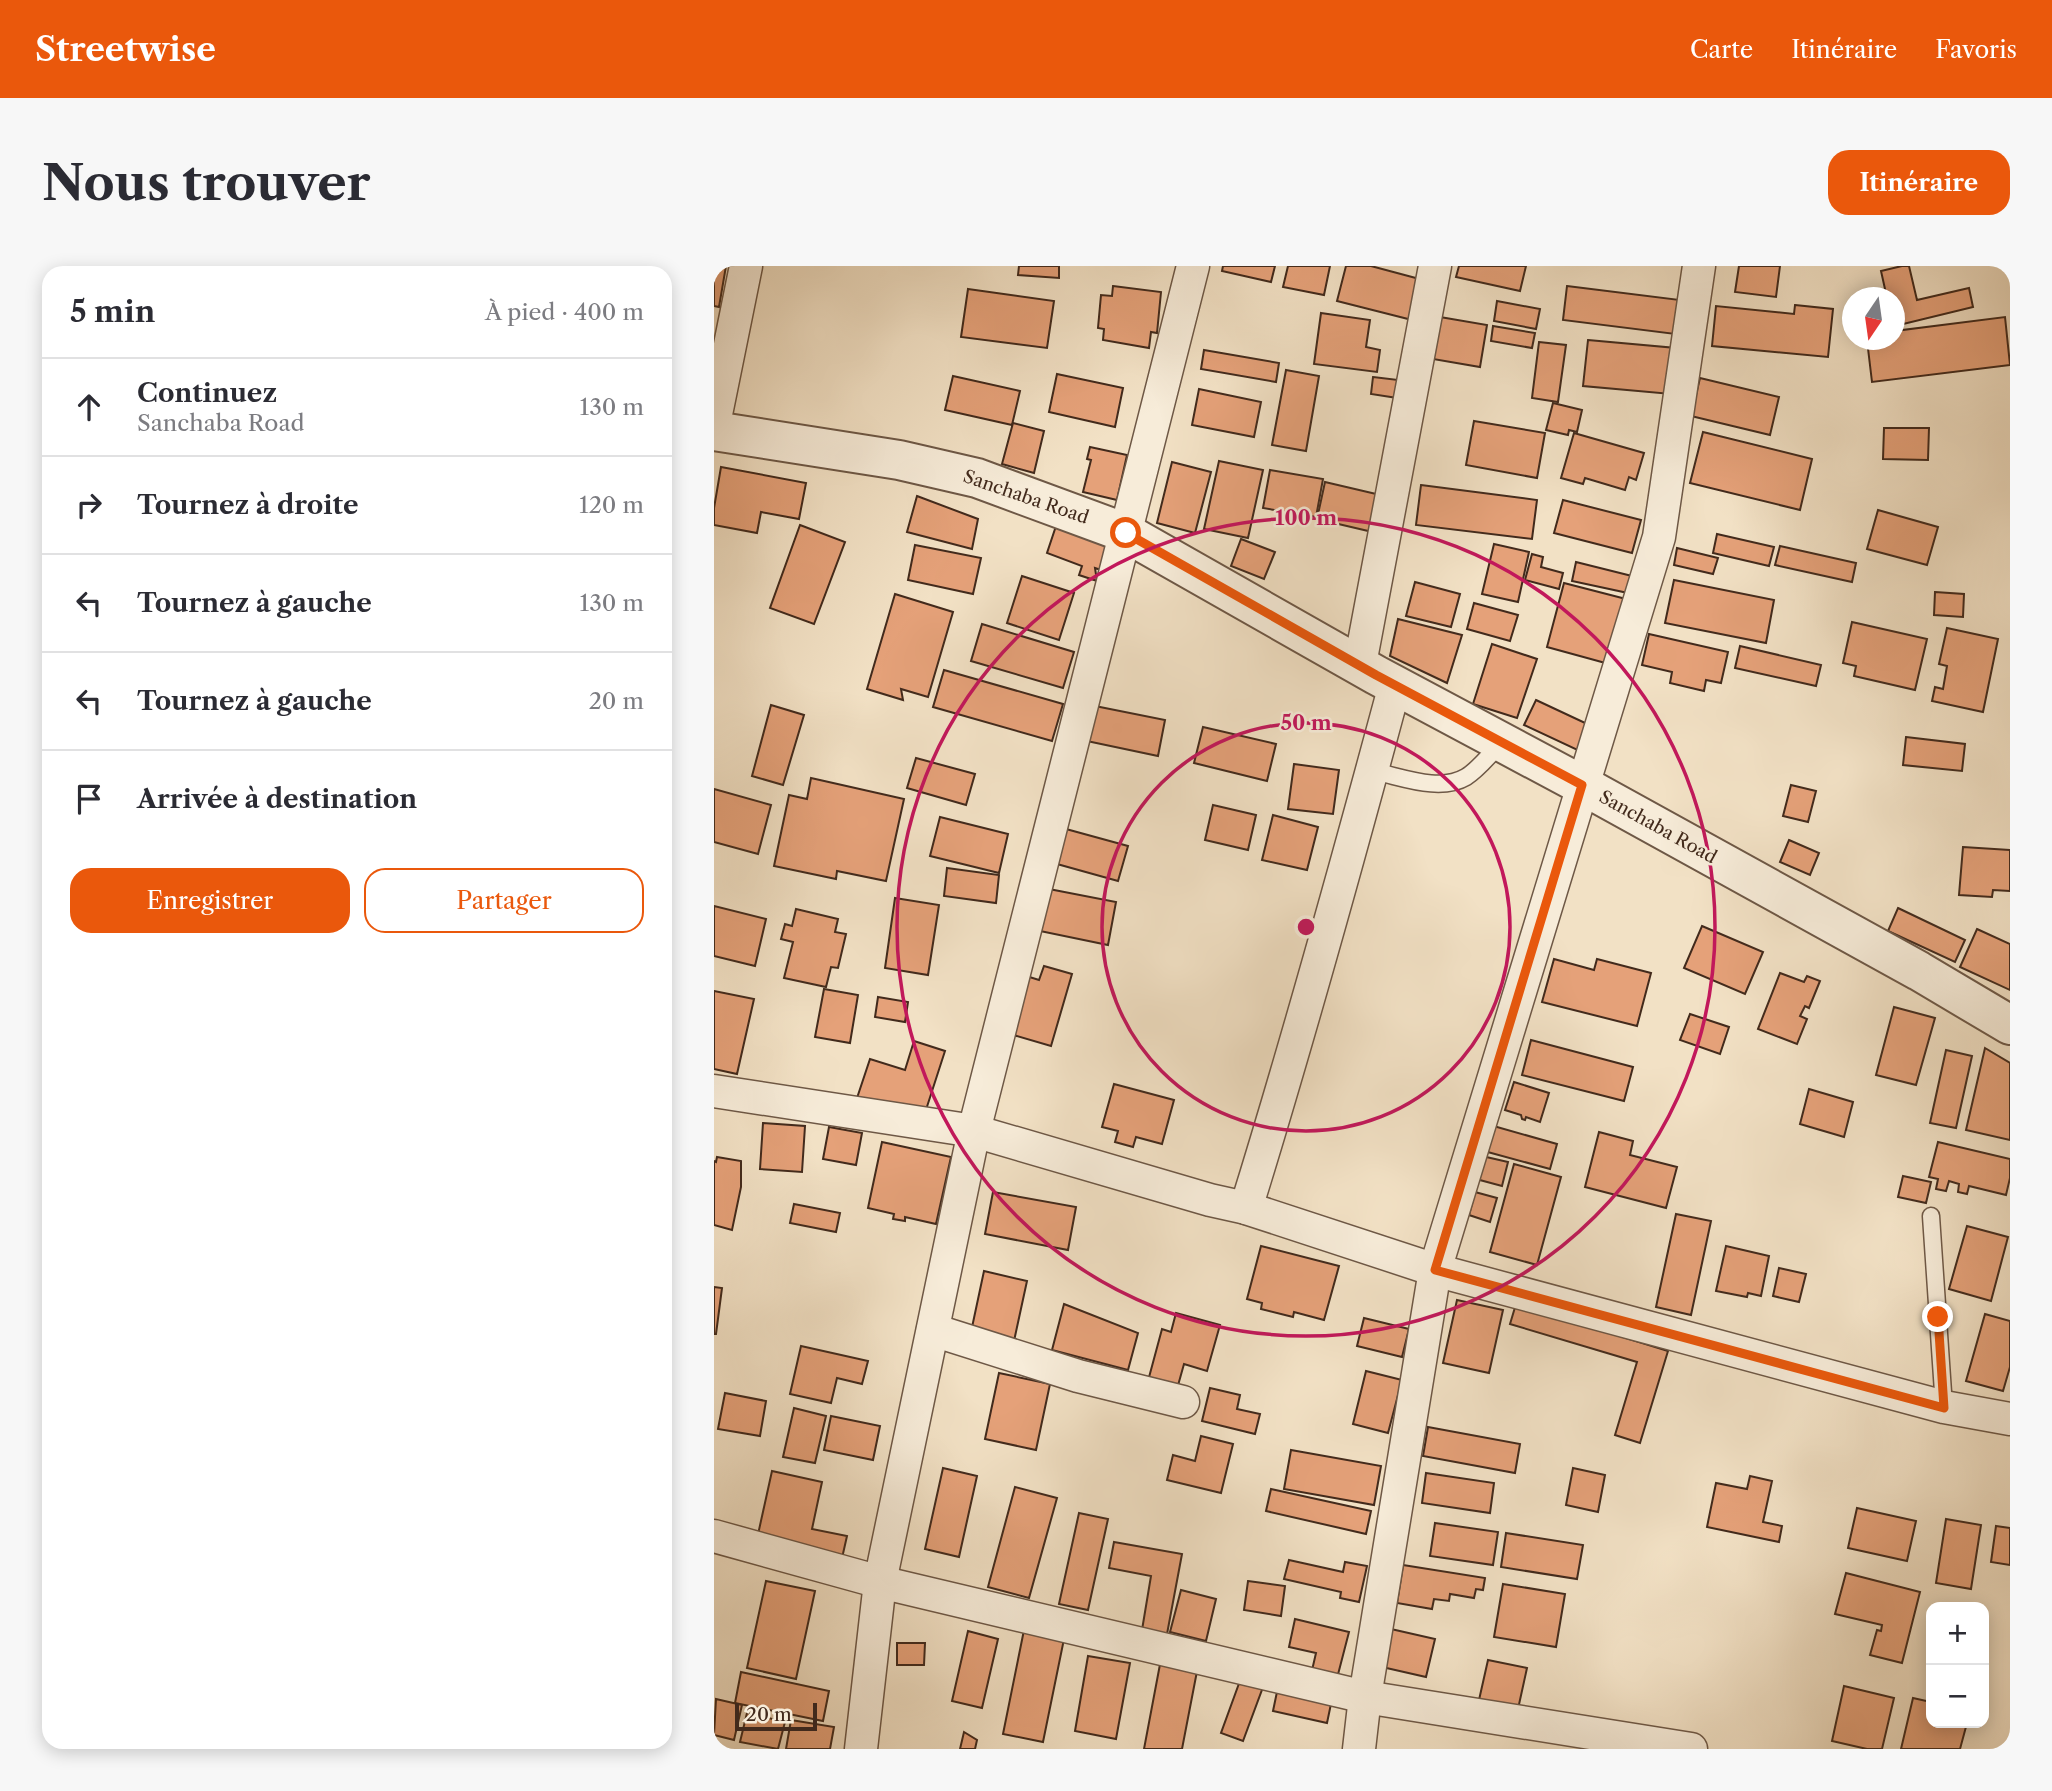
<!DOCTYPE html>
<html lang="fr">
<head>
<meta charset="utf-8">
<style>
	:root { --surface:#fff; --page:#f7f7f7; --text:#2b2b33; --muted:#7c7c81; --line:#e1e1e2; --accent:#ea580c }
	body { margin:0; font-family:"Libre Caslon Text",serif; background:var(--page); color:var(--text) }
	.controls { position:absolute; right:21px; bottom:21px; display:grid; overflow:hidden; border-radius:14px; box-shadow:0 4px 18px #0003 }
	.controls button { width:63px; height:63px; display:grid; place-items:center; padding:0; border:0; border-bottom:2px solid var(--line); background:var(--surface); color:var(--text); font:35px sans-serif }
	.compass { position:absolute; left:1128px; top:21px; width:63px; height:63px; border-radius:50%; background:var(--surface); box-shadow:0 4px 18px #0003; rotate:193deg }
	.scale { position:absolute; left:21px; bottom:18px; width:82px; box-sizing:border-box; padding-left:7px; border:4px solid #422a1c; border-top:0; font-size:19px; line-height:24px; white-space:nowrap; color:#422a1c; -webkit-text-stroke:5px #f7ecd9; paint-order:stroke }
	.stop { position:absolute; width:21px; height:21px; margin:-16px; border:5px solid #ea580c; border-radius:50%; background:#fff }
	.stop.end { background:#ea580c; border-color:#fff; box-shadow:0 2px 7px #0008 }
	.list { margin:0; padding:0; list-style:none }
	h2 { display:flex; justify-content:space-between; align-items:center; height:91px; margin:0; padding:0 28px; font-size:30px }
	h2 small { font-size:23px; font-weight:400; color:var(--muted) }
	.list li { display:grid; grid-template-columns:46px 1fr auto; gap:21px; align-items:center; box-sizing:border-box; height:98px; padding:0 28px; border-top:2px solid var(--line) }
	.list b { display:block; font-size:26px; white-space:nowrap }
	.list p { margin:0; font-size:23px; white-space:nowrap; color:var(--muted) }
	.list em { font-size:23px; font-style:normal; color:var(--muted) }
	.actions { display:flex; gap:14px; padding:21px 28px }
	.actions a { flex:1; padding:16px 0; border:2px solid var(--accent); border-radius:21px; text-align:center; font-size:24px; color:var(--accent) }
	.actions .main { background:var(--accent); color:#fff }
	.icon { flex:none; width:38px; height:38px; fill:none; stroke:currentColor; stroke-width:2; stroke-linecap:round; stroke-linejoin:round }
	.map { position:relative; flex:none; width:1296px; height:1483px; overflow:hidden; border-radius:21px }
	header { display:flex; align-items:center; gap:42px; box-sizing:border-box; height:98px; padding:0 35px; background:var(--accent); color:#fff }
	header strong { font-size:33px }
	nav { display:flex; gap:38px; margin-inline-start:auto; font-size:24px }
	.intro { display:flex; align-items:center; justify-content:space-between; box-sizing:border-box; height:168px; padding:0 42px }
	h1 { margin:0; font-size:49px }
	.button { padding:18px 32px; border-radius:21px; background:var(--accent); color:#fff; font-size:24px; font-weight:700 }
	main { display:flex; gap:42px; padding:0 42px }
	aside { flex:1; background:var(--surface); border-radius:21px; box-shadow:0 4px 18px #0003 }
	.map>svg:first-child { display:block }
	.building { fill:#e5a179; stroke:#422a1c; stroke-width:2 }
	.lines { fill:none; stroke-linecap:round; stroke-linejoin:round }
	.service-casing { stroke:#6e5846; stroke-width:19 }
	.minor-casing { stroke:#6e5846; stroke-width:35 }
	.tertiary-casing { stroke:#6e5846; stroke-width:42 }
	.service { stroke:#f7ecd9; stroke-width:16 }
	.minor { stroke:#f7ecd9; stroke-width:32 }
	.tertiary { stroke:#f7ecd9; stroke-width:38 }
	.route { stroke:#ea580c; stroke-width:9 }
	.ring { fill:none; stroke:#c2185b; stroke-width:3.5 }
	.labels { text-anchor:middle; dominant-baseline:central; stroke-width:5; stroke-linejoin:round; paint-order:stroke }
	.street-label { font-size:18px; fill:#422a1c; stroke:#f7ecd9 }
	.centre { fill:#c2185b; stroke:#f7ecd9; stroke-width:3.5 }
	.ring-label { font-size:21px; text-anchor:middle; font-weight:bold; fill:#c2185b; stroke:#f7ecd9; stroke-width:5; stroke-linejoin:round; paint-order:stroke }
</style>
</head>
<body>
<header>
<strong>Streetwise</strong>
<nav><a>Carte</a><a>Itinéraire</a><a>Favoris</a></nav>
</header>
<div class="intro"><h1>Nous trouver</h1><a class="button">Itinéraire</a></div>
<main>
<aside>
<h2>5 min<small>À pied · 400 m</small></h2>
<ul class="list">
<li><svg class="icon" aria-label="ahead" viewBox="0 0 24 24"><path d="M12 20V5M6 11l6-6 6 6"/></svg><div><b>Continuez</b><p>Sanchaba Road</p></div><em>130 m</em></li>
<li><svg class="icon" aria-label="right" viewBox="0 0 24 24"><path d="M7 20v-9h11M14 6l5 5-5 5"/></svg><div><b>Tournez à droite</b></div><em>120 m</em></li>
<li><svg class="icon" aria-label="left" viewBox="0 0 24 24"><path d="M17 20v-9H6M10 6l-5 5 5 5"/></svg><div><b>Tournez à gauche</b></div><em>130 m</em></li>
<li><svg class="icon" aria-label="left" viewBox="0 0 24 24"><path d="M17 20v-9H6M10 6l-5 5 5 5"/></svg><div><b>Tournez à gauche</b></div><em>20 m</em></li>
<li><svg class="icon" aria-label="arrive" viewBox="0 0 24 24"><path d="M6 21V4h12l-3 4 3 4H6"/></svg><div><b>Arrivée à destination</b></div></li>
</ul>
<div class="actions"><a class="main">Enregistrer</a><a>Partager</a></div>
</aside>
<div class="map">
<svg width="1296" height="1483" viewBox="0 0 1296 1483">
	<rect width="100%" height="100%" fill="#f2e1c5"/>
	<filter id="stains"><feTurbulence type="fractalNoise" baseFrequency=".00286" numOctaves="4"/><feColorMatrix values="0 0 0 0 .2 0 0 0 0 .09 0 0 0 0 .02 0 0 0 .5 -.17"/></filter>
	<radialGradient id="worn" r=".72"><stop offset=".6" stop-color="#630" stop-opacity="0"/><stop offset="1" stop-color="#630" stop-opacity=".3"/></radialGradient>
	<g class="building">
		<polygon points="0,0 12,0 5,41 0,40"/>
		<polygon points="305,0 345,0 345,12 304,9"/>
		<polygon points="509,0 561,0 557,16 508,5"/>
		<polygon points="574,0 616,0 610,29 569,21"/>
		<polygon points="632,0 657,0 713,15 702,55 623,35"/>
		<polygon points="745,0 812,0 806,25 742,11"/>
		<polygon points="1025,0 1066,0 1062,31 1021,26"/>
		<polygon points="1188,0 1195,0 1203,34 1255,22 1259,41 1181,60 1181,32 1173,32 1167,5"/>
		<polygon points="399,20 447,26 443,67 437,66 435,82 389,74 390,63 384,62 387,29 398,30"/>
		<polygon points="853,20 966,34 961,68 849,54"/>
		<polygon points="254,23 340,35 333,82 247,71"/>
		<polygon points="783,35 826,43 822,63 780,55"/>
		<polygon points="1081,39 1119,43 1114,91 998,80 1002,40 1080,48"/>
		<polygon points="607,47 656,54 652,81 666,84 663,106 600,98"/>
		<polygon points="726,51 773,59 766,101 719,93"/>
		<polygon points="1291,51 1296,99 1158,116 1153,74 1181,74 1181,65"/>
		<polygon points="779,60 821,67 818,82 777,75"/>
		<polygon points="874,74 962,82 957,128 869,120"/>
		<polygon points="825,76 852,79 844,136 818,132"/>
		<polygon points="490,84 565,97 562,116 487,103"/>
		<polygon points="572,104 605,110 592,185 558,179"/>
		<polygon points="343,108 409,122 401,161 335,146"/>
		<polygon points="239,110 306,125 298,159 231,144"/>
		<polygon points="659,111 693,115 690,133 657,128"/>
		<polygon points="986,112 1065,131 1056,169 977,150"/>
		<polygon points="485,123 547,136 540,171 478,159"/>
		<polygon points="839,137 868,144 863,166 855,164 854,169 832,164"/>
		<polygon points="760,155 831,167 823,212 752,199"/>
		<polygon points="299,157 330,165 320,207 288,198"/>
		<polygon points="1170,162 1215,162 1214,194 1169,193"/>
		<polygon points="989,166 1098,193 1086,244 976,217"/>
		<polygon points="860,167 930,187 922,214 915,211 911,224 871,212 869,218 847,212"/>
		<polygon points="376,181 413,189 403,234 369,226 377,194 373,193"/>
		<polygon points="505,195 549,204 534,272 490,263"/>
		<polygon points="458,196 497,206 481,267 443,257"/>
		<polygon points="7,201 92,217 85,253 47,246 43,267 0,259 0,242"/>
		<polygon points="556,204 609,213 602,251 549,242"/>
		<polygon points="611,216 675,231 667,268 603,253"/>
		<polygon points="707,219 823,234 818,273 702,259"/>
		<polygon points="203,230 264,253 258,283 193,266"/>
		<polygon points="849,234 927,254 918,287 840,267"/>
		<polygon points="1164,244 1224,261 1213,299 1153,283"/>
		<polygon points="86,259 131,276 100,358 56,342"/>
		<polygon points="342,260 399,281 390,305 381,302 383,315 365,309 368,300 333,287"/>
		<polygon points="1003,268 1060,281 1055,300 999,287"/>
		<polygon points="527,273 561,286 550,313 517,300"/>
		<polygon points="780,278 815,286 804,336 768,328"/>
		<polygon points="201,279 267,292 259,328 194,314"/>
		<polygon points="1066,280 1142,297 1138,316 1061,299"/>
		<polygon points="963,282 1004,292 999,308 960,299"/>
		<polygon points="818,288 829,291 827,301 849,307 845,323 811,314"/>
		<polygon points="862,296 918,310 914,327 858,315"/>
		<polygon points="308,310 360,327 345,374 293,357"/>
		<polygon points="960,314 1060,334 1052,377 951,357"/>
		<polygon points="701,316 746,328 737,361 692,350"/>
		<polygon points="850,317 912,333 895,398 833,381"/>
		<polygon points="1221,326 1250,328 1249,351 1220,349"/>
		<polygon points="181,328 239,346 214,431 187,423 189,434 153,423"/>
		<polygon points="760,337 804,349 796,375 753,363"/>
		<polygon points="684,353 748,369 733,417 676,390"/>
		<polygon points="1138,356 1213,373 1201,424 1140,410 1142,400 1129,397"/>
		<polygon points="268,358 360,386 349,422 257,395"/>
		<polygon points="1233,362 1284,373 1269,446 1218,435 1221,421 1229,423 1233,400 1225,398"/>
		<polygon points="935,368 1014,386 1007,417 992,414 990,425 956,417 958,406 928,399"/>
		<polygon points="778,378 823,393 803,452 759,438"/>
		<polygon points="1026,380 1107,399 1102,420 1021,402"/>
		<polygon points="230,404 349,438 338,475 219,441"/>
		<polygon points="822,434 884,463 872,488 810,459"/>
		<polygon points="57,439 90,449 69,519 38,510"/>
		<polygon points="376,439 451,454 444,490 368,474"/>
		<polygon points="489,461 562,478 553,515 480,497"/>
		<polygon points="1192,471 1251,478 1248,505 1189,499"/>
		<polygon points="202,492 261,508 252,539 193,522"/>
		<polygon points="580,498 625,504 619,548 574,543"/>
		<polygon points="97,512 190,533 172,615 123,605 122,613 60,600 75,529 93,533"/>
		<polygon points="1077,519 1102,525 1094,556 1069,550"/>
		<polygon points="0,523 57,539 44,588 0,576"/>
		<polygon points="499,539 542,549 534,584 491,574"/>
		<polygon points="559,549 604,561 593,604 548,594"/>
		<polygon points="226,551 294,568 285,607 216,590"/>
		<polygon points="352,563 414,580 404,615 343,598"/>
		<polygon points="1075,574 1105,587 1096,609 1066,596"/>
		<polygon points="1249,581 1296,584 1296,625 1279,624 1278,631 1245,629"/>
		<polygon points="233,602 285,609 282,637 230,630"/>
		<polygon points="335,623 402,636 394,679 326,665"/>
		<polygon points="181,632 225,639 214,709 171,702"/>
		<polygon points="0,640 52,653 41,700 0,690"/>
		<polygon points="1184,642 1251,674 1241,696 1174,665"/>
		<polygon points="82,643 124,653 121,666 132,668 124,702 117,701 112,721 70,712 79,676 67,673 71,658 78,660"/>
		<polygon points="988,660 1049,686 1031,728 970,702"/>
		<polygon points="1263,663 1296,678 1296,724 1246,701"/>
		<polygon points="840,693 880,704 883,693 937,707 923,760 828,736"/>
		<polygon points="330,700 358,708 337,780 289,766 306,708 325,714"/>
		<polygon points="1066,707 1090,716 1093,710 1106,715 1095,742 1091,740 1086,750 1093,753 1083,778 1044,763"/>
		<polygon points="110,723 144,729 136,777 101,771"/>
		<polygon points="0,725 40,733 23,808 0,803"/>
		<polygon points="164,731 194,736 191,756 161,751"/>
		<polygon points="1180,741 1221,752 1202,819 1162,809"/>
		<polygon points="976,748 1015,761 1006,788 966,774"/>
		<polygon points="817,774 919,801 910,835 808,809"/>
		<polygon points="200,775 231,785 209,853 143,832 156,793 191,804"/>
		<polygon points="1271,782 1296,797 1296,874 1252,864"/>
		<polygon points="1232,784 1258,790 1242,862 1216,857"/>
		<polygon points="800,816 835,827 826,856 812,851 811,854 808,853 807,849 791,844"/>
		<polygon points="400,818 460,834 448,878 422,871 419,881 401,876 404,865 388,861"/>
		<polygon points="1095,823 1139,836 1130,871 1086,858"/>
		<polygon points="49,857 91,860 88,906 46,903"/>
		<polygon points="776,859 843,878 836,903 770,885"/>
		<polygon points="115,861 148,867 142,899 109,893"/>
		<polygon points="885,866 919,875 916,889 963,901 952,942 871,921"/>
		<polygon points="168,876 237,891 222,958 191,951 191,955 179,953 180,948 154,942"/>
		<polygon points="1224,876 1296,893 1296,912 1292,929 1255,920 1253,928 1244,926 1245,918 1235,915 1232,925 1222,923 1224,913 1215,911"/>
		<polygon points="768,890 794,896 788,920 762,913"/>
		<polygon points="3,891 27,895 27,921 18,964 0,959 0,895 2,896"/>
		<polygon points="800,898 847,911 823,999 776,986"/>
		<polygon points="1189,910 1217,916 1212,937 1184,931"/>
		<polygon points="279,926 362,941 354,984 271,968"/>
		<polygon points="761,926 783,932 776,956 755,949"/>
		<polygon points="80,938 126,947 122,966 76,957"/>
		<polygon points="962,948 997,955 977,1049 942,1041"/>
		<polygon points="1253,960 1294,971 1277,1035 1235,1023"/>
		<polygon points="547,980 625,1000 610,1054 580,1046 579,1051 547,1043 548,1037 533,1033"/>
		<polygon points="1012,980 1055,990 1047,1030 1034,1027 1033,1031 1002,1025"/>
		<polygon points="1065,1002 1092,1008 1085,1036 1059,1030"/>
		<polygon points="270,1005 313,1015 300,1075 257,1066"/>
		<polygon points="0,1021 8,1022 2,1068 0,1068"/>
		<polygon points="743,1034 789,1044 775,1107 729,1097"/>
		<polygon points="350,1038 424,1067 414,1104 338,1084"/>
		<polygon points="802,1038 954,1085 926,1177 901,1169 923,1096 796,1058"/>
		<polygon points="462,1047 506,1059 493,1105 470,1098 463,1123 434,1115 448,1063 457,1066"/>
		<polygon points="1271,1048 1296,1055 1296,1101 1289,1125 1252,1115"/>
		<polygon points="650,1052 695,1063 688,1091 643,1080"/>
		<polygon points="87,1080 154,1095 148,1118 123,1112 117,1137 76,1128"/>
		<polygon points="652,1105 688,1114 674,1167 639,1158"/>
		<polygon points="285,1107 336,1118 322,1184 271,1173"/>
		<polygon points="496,1122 526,1129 523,1143 546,1148 541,1168 488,1155"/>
		<polygon points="11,1127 52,1135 46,1170 4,1163"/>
		<polygon points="80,1142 112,1150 101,1197 69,1191"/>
		<polygon points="117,1150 166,1160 159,1194 110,1184"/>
		<polygon points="714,1161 806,1178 801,1207 709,1190"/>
		<polygon points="487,1170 519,1178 507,1227 453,1214 459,1189 481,1195"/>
		<polygon points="577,1184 667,1200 660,1239 570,1223"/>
		<polygon points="229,1202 263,1210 245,1291 211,1283"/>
		<polygon points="859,1202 891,1209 884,1246 852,1239"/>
		<polygon points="58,1205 108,1216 98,1263 133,1270 126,1301 41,1282"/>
		<polygon points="712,1207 780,1217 776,1247 708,1237"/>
		<polygon points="1036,1210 1058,1215 1049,1256 1068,1260 1065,1276 993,1261 1002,1217 1033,1223"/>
		<polygon points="301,1221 343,1232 315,1332 274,1321"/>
		<polygon points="557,1223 657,1245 652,1268 552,1245"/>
		<polygon points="1143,1242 1202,1255 1193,1295 1134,1282"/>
		<polygon points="365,1247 394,1253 374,1344 345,1338"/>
		<polygon points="1232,1253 1267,1259 1257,1323 1222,1317"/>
		<polygon points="721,1257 784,1266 779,1299 716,1290"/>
		<polygon points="1282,1260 1296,1262 1296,1299 1277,1296"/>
		<polygon points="792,1267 869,1279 863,1313 787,1301"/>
		<polygon points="400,1276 468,1288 453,1368 428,1364 437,1310 395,1302"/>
		<polygon points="575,1294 629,1306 631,1296 653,1300 645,1336 626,1332 627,1326 570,1313"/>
		<polygon points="689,1299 771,1312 769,1324 762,1323 760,1332 736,1328 735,1335 720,1333 718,1343 683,1337"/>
		<polygon points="1132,1307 1206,1326 1188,1397 1156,1389 1163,1364 1167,1365 1168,1359 1121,1348"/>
		<polygon points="52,1315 101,1325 82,1413 33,1402"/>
		<polygon points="534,1315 571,1320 567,1350 530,1344"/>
		<polygon points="789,1318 851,1328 842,1381 780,1371"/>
		<polygon points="467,1324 502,1333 492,1375 456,1366"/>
		<polygon points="581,1353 635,1366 621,1420 596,1413 602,1387 575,1381"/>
		<polygon points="677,1363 721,1373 712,1411 668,1401"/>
		<polygon points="310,1364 350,1373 329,1476 289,1468"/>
		<polygon points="254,1365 284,1373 268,1442 238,1435"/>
		<polygon points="183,1377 211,1377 210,1399 183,1399"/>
		<polygon points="374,1390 416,1397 402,1473 361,1465"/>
		<polygon points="447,1393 484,1400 468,1483 430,1483"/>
		<polygon points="774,1394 813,1402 804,1443 765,1434"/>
		<polygon points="27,1406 115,1425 109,1455 21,1437"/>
		<polygon points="527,1412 549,1421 529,1475 507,1467"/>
		<polygon points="1130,1420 1180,1432 1168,1483 1153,1483 1118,1475"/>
		<polygon points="564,1421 618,1433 613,1457 559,1445"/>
		<polygon points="1199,1432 1217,1436 1217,1457 1253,1457 1246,1483 1187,1483"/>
		<polygon points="2,1433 28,1439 20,1474 0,1469"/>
		<polygon points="33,1447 71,1456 64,1483 26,1476"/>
		<polygon points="77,1454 120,1461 116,1483 72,1483"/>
		<polygon points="250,1466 263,1474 261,1483 246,1483"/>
	</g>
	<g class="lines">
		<defs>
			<g id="service">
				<path d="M658 505C686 510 725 527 752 511 765 503 777 487 788 476"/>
				<polyline points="1217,950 1230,1141"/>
			</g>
			<g id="minor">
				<polyline points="0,158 32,0"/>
				<polyline points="646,398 721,0"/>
				<polyline points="0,825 260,865 496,934 532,942 721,1004 1230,1141 1296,1153"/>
				<path d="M532 942C586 768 634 594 681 419"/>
				<polyline points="219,1064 364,1110 469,1136"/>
				<polyline points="0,1270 166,1316 651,1431 977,1483"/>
				<polyline points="147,1483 166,1316 260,865 479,0"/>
				<polyline points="645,1483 651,1431 721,1004 945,271 985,0"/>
			</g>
			<polyline id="tertiary" points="0,165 185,194 263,212 412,267 662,409 868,519 1205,705 1296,759"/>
		</defs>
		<use href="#service" class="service-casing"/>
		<use href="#minor" class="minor-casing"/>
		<use href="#tertiary" class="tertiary-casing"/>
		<use href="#service" class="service"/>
		<use href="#minor" class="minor"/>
		<use href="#tertiary" class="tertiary"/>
	</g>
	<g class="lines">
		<polyline class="route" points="412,267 662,409 868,519 721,1004 1230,1142 1224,1051"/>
	</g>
	<g class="ring">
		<circle cx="592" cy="661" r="204"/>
		<circle cx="592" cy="661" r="409"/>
	</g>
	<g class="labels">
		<g class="street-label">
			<text transform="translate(312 231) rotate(19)">Sanchaba Road</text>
			<text transform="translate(944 561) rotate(29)">Sanchaba Road</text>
		</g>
	</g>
	<circle cx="592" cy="661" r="10" class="centre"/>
	<g class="ring-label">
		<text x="592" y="259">100 m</text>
		<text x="592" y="464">50 m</text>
	</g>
	<rect width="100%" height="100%" filter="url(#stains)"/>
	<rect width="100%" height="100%" fill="url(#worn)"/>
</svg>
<div class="controls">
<button>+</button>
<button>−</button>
</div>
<svg class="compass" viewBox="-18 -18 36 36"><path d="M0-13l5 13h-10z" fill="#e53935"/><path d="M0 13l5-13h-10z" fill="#7c7c81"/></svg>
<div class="scale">20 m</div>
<div class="stop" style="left:412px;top:267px"></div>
<div class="stop end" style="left:1224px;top:1051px"></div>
</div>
</main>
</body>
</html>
